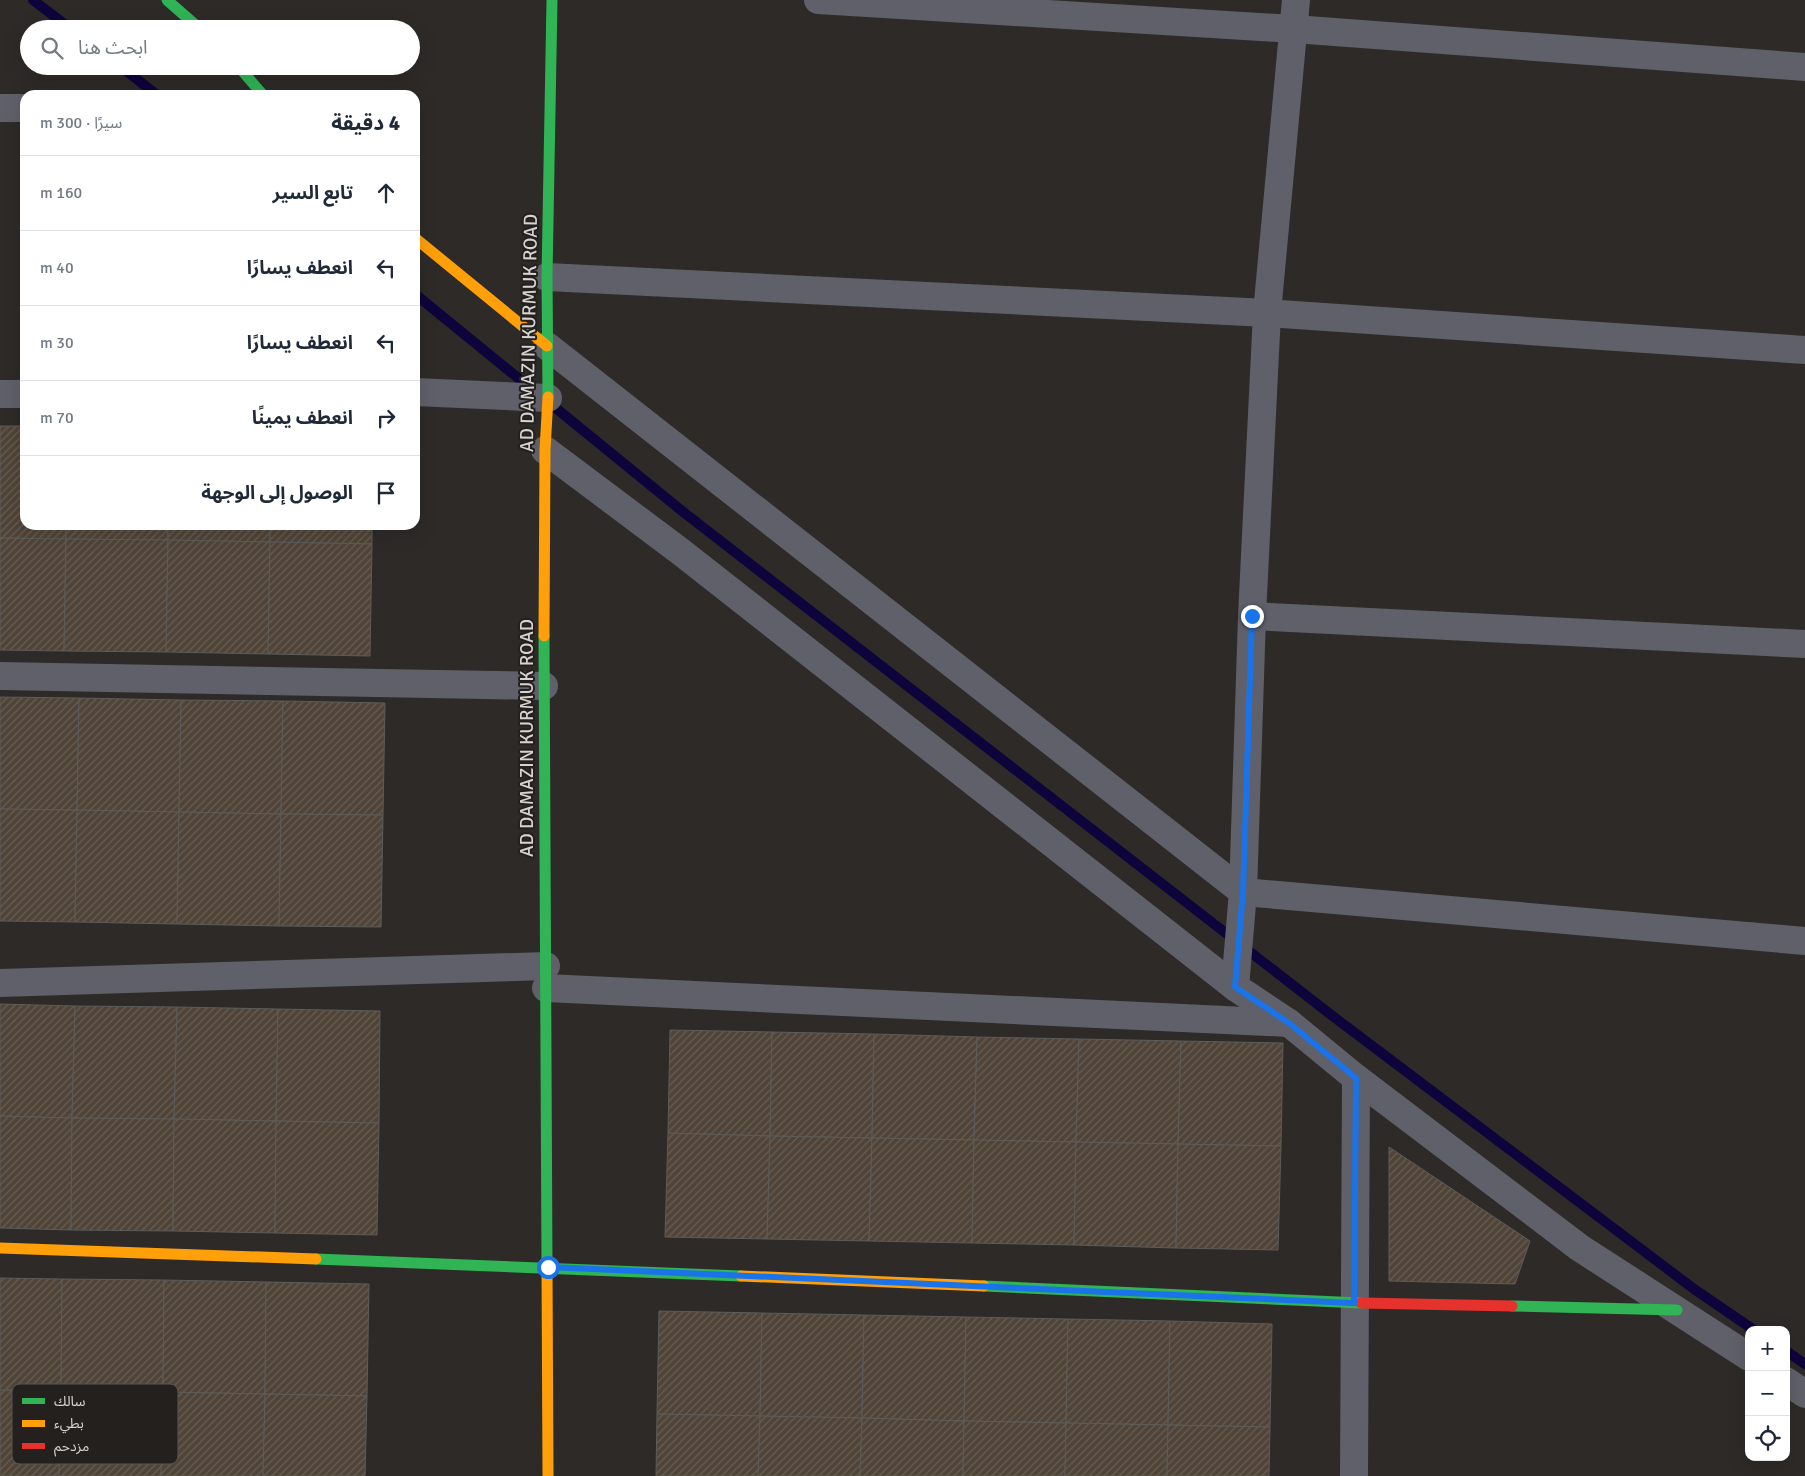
<!DOCTYPE html>
<html lang="ar">
<head>
<meta charset="utf-8">
<style>
	:root { --surface:#fff; --page:#f6f6f7; --text:#1f2937; --muted:#747a83; --line:#e0e1e3 }
	body { margin:0; font-family:Signika,"Noto Sans Arabic",sans-serif; background:var(--page); color:var(--text); direction:rtl }
	.controls { position:absolute; right:15px; bottom:15px; display:grid; overflow:hidden; border-radius:10px; box-shadow:0 5px 20px #0002 }
	.controls button { width:45px; height:45px; display:grid; place-items:center; padding:0; border:0; border-bottom:1px solid var(--line); background:var(--surface); color:var(--text); font:25px sans-serif }
	.stop { position:absolute; width:15px; height:15px; margin:-11px; border:4px solid #1a73e8; border-radius:50%; background:#fff }
	.stop.end { background:#1a73e8; border-color:#fff; box-shadow:0 1px 5px #0008 }
	.list { margin:0; padding:0; list-style:none }
	h2 { display:flex; justify-content:space-between; align-items:center; height:65px; margin:0; padding:0 20px; font-size:21px }
	h2 small { font-size:16px; font-weight:400; color:var(--muted) }
	.list li { display:grid; grid-template-columns:32px 1fr auto; gap:15px; align-items:center; box-sizing:border-box; height:75px; padding:0 20px; border-top:1px solid var(--line) }
	.list b { display:block; font-size:19px; white-space:nowrap }
	.list em { font-size:16px; font-style:normal; color:var(--muted) }
	.icon { flex:none; width:28px; height:28px; fill:none; stroke:currentColor; stroke-width:2; stroke-linecap:round; stroke-linejoin:round }
	.map { position:relative; flex:none; width:1805px; height:1476px; overflow:hidden; direction:ltr }
	.search { position:absolute; background:var(--surface); box-shadow:0 5px 20px #0002; left:20px; top:20px; width:400px; height:55px; display:flex; align-items:center; gap:12px; box-sizing:border-box; padding:0 18px; border-radius:28px; color:var(--muted); font-size:19px }
	.panel { position:absolute; background:var(--surface); box-shadow:0 5px 20px #0002; left:20px; top:90px; width:400px; height:440px; border-radius:15px; direction:rtl }
	.map>svg:first-child { display:block }
	.lines { fill:none; stroke-linecap:round; stroke-linejoin:round }
	.stream { stroke:#0e043c; stroke-width:10 }
	.building { fill:url(#building-hatch); stroke:#5d5c5a }
	.street { stroke:#5f6069; stroke-width:28 }
	.fast { stroke:#30b455; stroke-width:11 }
	.slow { stroke:#ff9f0a; stroke-width:11 }
	.jam { stroke:#e5322d; stroke-width:11 }
	.route { stroke:#1a73e8; stroke-width:6 }
	.labels { text-anchor:middle; dominant-baseline:central; stroke-width:4; stroke-linejoin:round; paint-order:stroke }
	.street-label { font-size:19px; fill:#d5d2d0; stroke:#24201d }
	.key { fill:#24201d; stroke:#595553; stroke-width:1 }
	.key-label { font-size:14px; fill:#d5d2d0 }
</style>
</head>
<body>
<div class="map">
<svg width="1805" height="1476" viewBox="0 0 1805 1476">
	<defs>
		<pattern id="building-hatch" width="6" height="6" patternUnits="userSpaceOnUse" patternTransform="scale(1.25)"><rect width="6" height="6" fill="#504438"/><path d="M-1 1l2-2M0 6l6-6M5 7l2-2" fill="none" stroke="#685e54"/></pattern>
	</defs>
	<rect width="100%" height="100%" fill="#2d2a28"/>
	<g class="lines">
		<g class="stream">
			<polyline points="33,0 71,29"/>
			<polyline points="120,66 157,95"/>
			<polyline points="415,294 534,391"/>
			<polyline points="552,405 682,511 1330,1014 1694,1289 1754,1330"/>
			<polyline points="1786,1351 1805,1364"/>
		</g>
	</g>
	<g class="building">
		<polygon points="0,426 25,426 25,525 66,525 66,539 0,538"/>
		<polygon points="66,525 168,525 168,540 66,539"/>
		<polygon points="168,525 270,525 270,542 168,540"/>
		<polygon points="270,525 372,525 372,544 270,542"/>
		<polygon points="0,538 66,539 64,651 0,650"/>
		<polygon points="66,539 168,540 166,652 64,651"/>
		<polygon points="168,540 270,542 268,654 166,652"/>
		<polygon points="270,542 372,544 370,656 268,654"/>
		<polygon points="0,697 79,698 77,810 0,809"/>
		<polygon points="79,698 181,700 179,812 77,810"/>
		<polygon points="181,700 283,701 281,814 179,812"/>
		<polygon points="283,701 385,703 383,815 281,814"/>
		<polygon points="0,809 77,810 75,922 0,921"/>
		<polygon points="77,810 179,812 177,924 75,922"/>
		<polygon points="179,812 281,814 279,926 177,924"/>
		<polygon points="281,814 383,815 381,927 279,926"/>
		<polygon points="0,1004 75,1006 72,1118 0,1116"/>
		<polygon points="75,1006 177,1007 174,1119 72,1118"/>
		<polygon points="177,1007 278,1009 276,1121 174,1119"/>
		<polygon points="278,1009 380,1011 379,1123 276,1121"/>
		<polygon points="670,1030 772,1032 770,1136 668,1133"/>
		<polygon points="772,1032 874,1034 872,1138 770,1136"/>
		<polygon points="874,1034 977,1037 974,1140 872,1138"/>
		<polygon points="977,1037 1079,1039 1076,1142 974,1140"/>
		<polygon points="1079,1039 1181,1041 1178,1144 1076,1142"/>
		<polygon points="1181,1041 1283,1043 1281,1146 1178,1144"/>
		<polygon points="0,1116 72,1118 71,1230 0,1228"/>
		<polygon points="72,1118 174,1119 173,1231 71,1230"/>
		<polygon points="174,1119 276,1121 275,1233 173,1231"/>
		<polygon points="276,1121 379,1123 377,1235 275,1233"/>
		<polygon points="668,1133 770,1136 767,1239 665,1237"/>
		<polygon points="770,1136 872,1138 869,1241 767,1239"/>
		<polygon points="872,1138 974,1140 972,1243 869,1241"/>
		<polygon points="974,1140 1076,1142 1074,1245 972,1243"/>
		<polygon points="1076,1142 1178,1144 1176,1248 1074,1245"/>
		<polygon points="1178,1144 1281,1146 1278,1250 1176,1248"/>
		<polygon points="1389,1147 1530,1241 1515,1284 1389,1281"/>
		<polygon points="0,1278 62,1279 61,1391 0,1390"/>
		<polygon points="62,1279 164,1280 163,1392 61,1391"/>
		<polygon points="164,1280 266,1282 265,1394 163,1392"/>
		<polygon points="266,1282 369,1284 367,1396 265,1394"/>
		<polygon points="659,1311 762,1313 760,1416 657,1414"/>
		<polygon points="762,1313 864,1315 862,1418 760,1416"/>
		<polygon points="864,1315 966,1317 964,1421 862,1418"/>
		<polygon points="966,1317 1068,1319 1066,1423 964,1421"/>
		<polygon points="1068,1319 1170,1321 1168,1425 1066,1423"/>
		<polygon points="1170,1321 1272,1324 1270,1427 1168,1425"/>
		<polygon points="0,1390 61,1391 59,1476 0,1476"/>
		<polygon points="61,1391 163,1392 161,1476 59,1476"/>
		<polygon points="163,1392 265,1394 263,1476 161,1476"/>
		<polygon points="265,1394 367,1396 365,1476 263,1476"/>
		<polygon points="657,1414 760,1416 758,1476 656,1476"/>
		<polygon points="760,1416 862,1418 860,1476 758,1476"/>
		<polygon points="862,1418 964,1421 963,1476 860,1476"/>
		<polygon points="964,1421 1066,1423 1065,1476 963,1476"/>
		<polygon points="1066,1423 1168,1425 1167,1476 1065,1476"/>
		<polygon points="1168,1425 1270,1427 1269,1476 1167,1476"/>
	</g>
	<g class="lines">
		<g class="street">
			<polyline points="818,0 1294,29 1805,67"/>
			<polyline points="0,108 25,108"/>
			<polyline points="547,277 1267,313 1805,350"/>
			<polyline points="547,346 1243,892 1805,941"/>
			<polyline points="415,392 548,398"/>
			<polyline points="0,394 25,394"/>
			<polyline points="545,450 681,552 1235,987 1289,1023 1356,1078 1580,1248 1749,1357"/>
			<polyline points="1252,616 1805,644"/>
			<polyline points="0,676 544,686"/>
			<polyline points="0,983 546,966"/>
			<polyline points="1235,987 1243,892 1252,616 1267,313 1296,0"/>
			<polyline points="546,988 1289,1023"/>
			<polyline points="1786,1381 1805,1394"/>
			<polyline points="1354,1476 1356,1078"/>
		</g>
		<g class="fast">
			<polyline points="167,0 200,29"/>
			<polyline points="238,66 263,95"/>
			<polyline points="548,397 547,277 552,0"/>
			<polyline points="544,636 547,1267"/>
			<polyline points="316,1259 741,1276"/>
			<polyline points="984,1286 1361,1303"/>
			<polyline points="1512,1306 1677,1310"/>
		</g>
		<g class="slow">
			<polyline points="415,238 547,346"/>
			<polyline points="544,636 545,450 548,397"/>
			<polyline points="0,1248 316,1259"/>
			<polyline points="547,1267 548,1476"/>
			<polyline points="741,1276 984,1286"/>
		</g>
		<polyline class="jam" points="1361,1303 1512,1306"/>
	</g>
	<g class="lines">
		<polyline class="route" points="548,1267 1354,1303 1356,1078 1289,1023 1235,987 1243,892 1252,616"/>
	</g>
	<g class="labels">
		<g class="street-label">
			<text transform="translate(529 333) rotate(-89)">AD DAMAZIN KURMUK ROAD</text>
			<text transform="translate(527 738) rotate(-90)">AD DAMAZIN KURMUK ROAD</text>
		</g>
	</g>
	<rect x="12" y="1384" width="166" height="80" rx="8" class="key"/>
	<rect x="22" y="1398" width="23" height="6" fill="#30b455"/>
	<rect x="22" y="1420" width="23" height="7" fill="#ff9f0a"/>
	<rect x="22" y="1443" width="23" height="6" fill="#e5322d"/>
	<g class="key-label">
		<text x="54" y="1406">سالك</text>
		<text x="54" y="1428">بطيء</text>
		<text x="54" y="1451">مزدحم</text>
	</g>
</svg>
<div class="controls">
<button>+</button>
<button>−</button>
<button><svg class="icon" aria-label="locate" viewBox="0 0 24 24"><circle cx="12" cy="12" r="6"/><path d="M12 2v4M12 18v4M2 12h4M18 12h4"/></svg></button>
</div>
<div class="stop" style="left:548px;top:1267px"></div>
<div class="stop end" style="left:1252px;top:616px"></div>
<div class="search"><svg class="icon" aria-label="search" viewBox="0 0 24 24"><circle cx="10" cy="10" r="6"/><path d="M15 15l6 6"/></svg>ابحث هنا</div>
<section class="panel">
<h2>4 دقيقة<small>سيرًا · 300 m</small></h2>
<ul class="list">
<li><svg class="icon" aria-label="ahead" viewBox="0 0 24 24"><path d="M12 20V5M6 11l6-6 6 6"/></svg><div><b>تابع السير</b></div><em>160 m</em></li>
<li><svg class="icon" aria-label="left" viewBox="0 0 24 24"><path d="M17 20v-9H6M10 6l-5 5 5 5"/></svg><div><b>انعطف يسارًا</b></div><em>40 m</em></li>
<li><svg class="icon" aria-label="left" viewBox="0 0 24 24"><path d="M17 20v-9H6M10 6l-5 5 5 5"/></svg><div><b>انعطف يسارًا</b></div><em>30 m</em></li>
<li><svg class="icon" aria-label="right" viewBox="0 0 24 24"><path d="M7 20v-9h11M14 6l5 5-5 5"/></svg><div><b>انعطف يمينًا</b></div><em>70 m</em></li>
<li><svg class="icon" aria-label="arrive" viewBox="0 0 24 24"><path d="M6 21V4h12l-3 4 3 4H6"/></svg><div><b>الوصول إلى الوجهة</b></div></li>
</ul>
</section>
</div>
</body>
</html>
